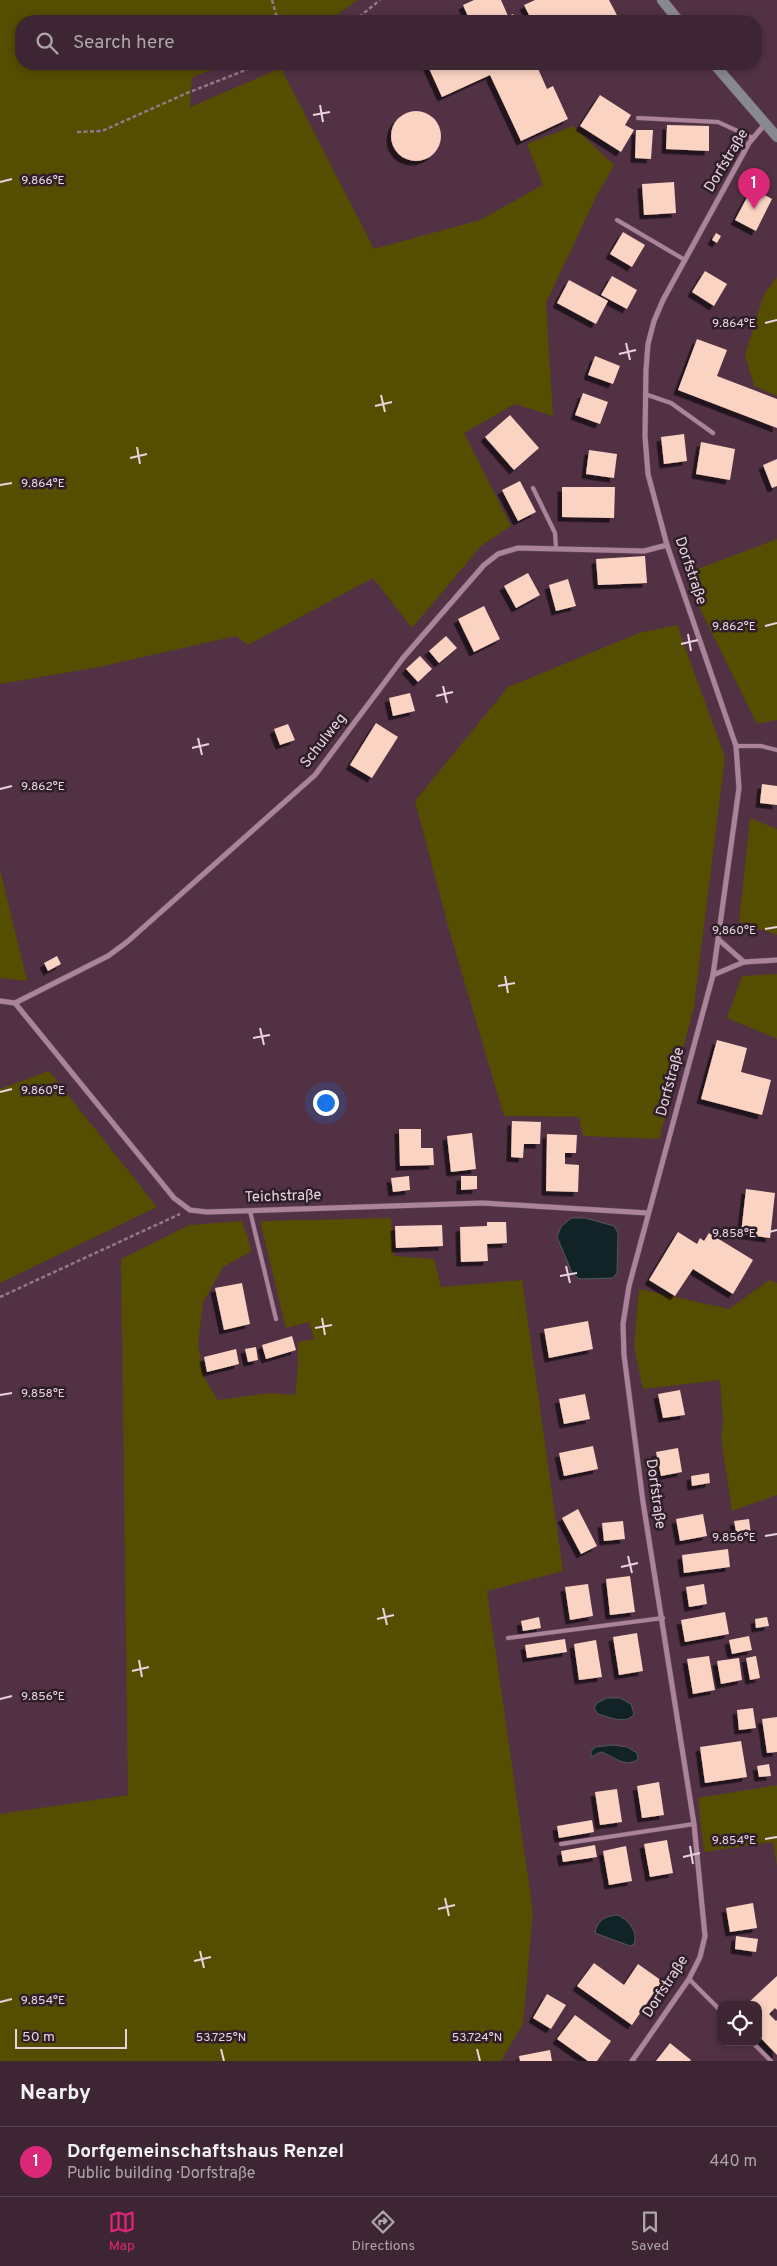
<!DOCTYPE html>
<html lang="en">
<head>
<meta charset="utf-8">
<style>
	:root { --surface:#3e2534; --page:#493140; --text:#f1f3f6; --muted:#ada5ac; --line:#57424f; --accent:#db2777 }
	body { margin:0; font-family:Overpass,sans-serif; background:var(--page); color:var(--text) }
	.controls { position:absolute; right:15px; bottom:15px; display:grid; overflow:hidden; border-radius:10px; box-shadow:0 2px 8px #0003 }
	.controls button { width:45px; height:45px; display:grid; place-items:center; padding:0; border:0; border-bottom:1px solid var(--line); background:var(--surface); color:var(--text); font:25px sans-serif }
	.scale { position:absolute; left:15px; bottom:12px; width:112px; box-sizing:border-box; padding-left:5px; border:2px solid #e8d3df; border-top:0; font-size:14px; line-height:18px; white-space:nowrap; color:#e8d3df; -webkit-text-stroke:4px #2e1e28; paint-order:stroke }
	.you { position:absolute; left:325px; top:1102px; width:18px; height:18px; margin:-12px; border:4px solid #fff; border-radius:50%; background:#1a73e8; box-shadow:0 0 0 8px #1a73e833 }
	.badge { display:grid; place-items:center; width:32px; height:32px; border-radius:50%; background:var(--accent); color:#fff; font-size:16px; font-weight:700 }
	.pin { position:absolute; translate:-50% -41px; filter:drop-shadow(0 1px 2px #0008) }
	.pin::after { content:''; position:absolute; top:26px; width:18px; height:15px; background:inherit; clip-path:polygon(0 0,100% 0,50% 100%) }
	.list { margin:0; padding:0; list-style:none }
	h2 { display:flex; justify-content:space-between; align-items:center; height:65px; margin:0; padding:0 20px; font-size:21px }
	h2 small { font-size:16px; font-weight:400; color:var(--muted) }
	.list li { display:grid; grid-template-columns:32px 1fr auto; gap:15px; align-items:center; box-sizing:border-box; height:70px; padding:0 20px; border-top:1px solid var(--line) }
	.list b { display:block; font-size:19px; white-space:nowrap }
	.list p { margin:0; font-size:16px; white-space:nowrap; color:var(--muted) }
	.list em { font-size:16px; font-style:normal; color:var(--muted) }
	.icon { flex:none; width:28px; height:28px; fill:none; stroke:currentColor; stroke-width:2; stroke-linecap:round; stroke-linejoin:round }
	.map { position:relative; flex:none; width:777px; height:2061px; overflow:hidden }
	.search { position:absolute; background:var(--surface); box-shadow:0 2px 8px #0003; left:15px; right:15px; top:15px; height:55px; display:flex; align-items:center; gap:12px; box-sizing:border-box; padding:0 18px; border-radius:20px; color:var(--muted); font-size:19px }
	.sheet { height:135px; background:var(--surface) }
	nav { display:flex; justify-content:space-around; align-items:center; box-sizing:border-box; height:70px; border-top:1px solid var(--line); background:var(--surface); font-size:14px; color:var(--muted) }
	nav a { display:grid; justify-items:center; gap:2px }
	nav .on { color:var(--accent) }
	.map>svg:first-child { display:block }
	.green { fill:#554d00 }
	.water { fill:#122328; stroke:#52585f }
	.building { fill:#fad3c3; filter:url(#shadow) }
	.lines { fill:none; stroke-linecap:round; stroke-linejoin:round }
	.service-casing { stroke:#6b5061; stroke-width:5 }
	.minor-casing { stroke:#6b5061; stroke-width:6 }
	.secondary-casing { stroke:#6b5061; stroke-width:11 }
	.path { stroke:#947889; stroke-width:2.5; stroke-dasharray:4 2.5; stroke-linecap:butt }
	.service { stroke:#ab849b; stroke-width:4 }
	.minor { stroke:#ab849b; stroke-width:5 }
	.secondary { stroke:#88898e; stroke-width:10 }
	.ticks { fill:none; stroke:#e8d3df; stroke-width:2 }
	.labels { text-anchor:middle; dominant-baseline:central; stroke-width:5; stroke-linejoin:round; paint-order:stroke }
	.street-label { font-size:15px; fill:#e8d3df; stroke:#2e1e28 }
	.ticks-label { font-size:12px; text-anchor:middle; fill:#e8d3df; stroke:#2e1e28; stroke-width:5; stroke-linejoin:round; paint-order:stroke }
</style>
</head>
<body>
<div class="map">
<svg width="777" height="2061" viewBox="0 0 777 2061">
	<defs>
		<filter id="shadow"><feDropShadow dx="-4.5" dy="4.5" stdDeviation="0" flood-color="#0009"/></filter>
	</defs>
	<rect width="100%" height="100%" fill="#523145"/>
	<g class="green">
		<polygon points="0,0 357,0 329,21 21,21 21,64 230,64 192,77 190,107 281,68 374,249 480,220 543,185 527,144 573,126 614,165 595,199 546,303 553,416 515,404 464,433 511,526 481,546 412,628 373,578 248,645 236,636 99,667 0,684"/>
		<polygon points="777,277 777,396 754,386 745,355 764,294"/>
		<polygon points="777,539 777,720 757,724 702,613 687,573"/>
		<polygon points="677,625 725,757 694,1007 659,1139 583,1136 579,1117 504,1116 450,933 415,801 508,687 639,633"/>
		<polygon points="750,818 777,829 777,935 739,922"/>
		<polygon points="0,869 27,981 0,978"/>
		<polygon points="777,974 777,1039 727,1018 742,976"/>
		<polygon points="49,1071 157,1207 0,1283 0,1089"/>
		<polygon points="391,1218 394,1256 434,1259 441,1287 522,1280 563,1571 487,1591 533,1912 523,2024 501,2061 0,2061 0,1814 128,1795 121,1259 189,1225 242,1221 252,1251 223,1267 203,1303 198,1344 204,1377 218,1400 269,1393 295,1395 298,1367 298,1342 314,1339 309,1322 286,1328 260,1221"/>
		<polygon points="769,1280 777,1283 777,1495 732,1511 721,1437 723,1421 720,1380 643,1389 634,1346 639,1289 729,1309"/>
		<polygon points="777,1785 777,1866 773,1842 704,1852 698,1798"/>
	</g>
	<g class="water">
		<polygon points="571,1218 585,1218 614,1226 618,1233 617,1273 613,1278 580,1279 573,1275 557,1237 561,1227"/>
		<path d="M607 1698H620L631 1704 634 1714C627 1725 609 1717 598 1714L594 1708 597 1703Z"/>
		<path d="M613 1745 627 1747 637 1753 638 1759C625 1769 614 1756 601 1752L591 1757V1752L595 1747Z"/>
		<path d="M618 1915C629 1921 638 1931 634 1944L630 1946 595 1933C597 1920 605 1916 618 1915Z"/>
	</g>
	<g class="building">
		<polygon points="474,0 501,0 508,16 513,14 516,21 470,21 463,5"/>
		<polygon points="535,0 609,0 620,21 532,21 524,5"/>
		<polygon points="427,64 536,64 547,89 553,86 568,119 521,141 490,75 442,97"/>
		<polygon points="600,95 631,115 625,125 634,130 621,152 580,126"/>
		<circle cx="416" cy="136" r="25"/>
		<polygon points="667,125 709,126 709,151 666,149"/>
		<polygon points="636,130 653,130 651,159 635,158"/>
		<polygon points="674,182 676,213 644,215 642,184"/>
		<polygon points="752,188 772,199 756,231 735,220"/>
		<polygon points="623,232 645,245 632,267 610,254"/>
		<polygon points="716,233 721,236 717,243 712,240"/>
		<polygon points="705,271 727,284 714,306 692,292"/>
		<polygon points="612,276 637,290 627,309 601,295"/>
		<polygon points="569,280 608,301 596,324 557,303"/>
		<polygon points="697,339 727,350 717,376 777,399 777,428 678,390"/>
		<polygon points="595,356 620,366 613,384 588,375"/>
		<polygon points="583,393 608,402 600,424 575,415"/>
		<polygon points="510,415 539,448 514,470 485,437"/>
		<polygon points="684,434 687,461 664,464 661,437"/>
		<polygon points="701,442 735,449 730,480 696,474"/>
		<polygon points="589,450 617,454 614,478 586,474"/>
		<polygon points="777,459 777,486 772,488 763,465"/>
		<polygon points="520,481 536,512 518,521 502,490"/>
		<polygon points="562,487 615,487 614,518 562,517"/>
		<polygon points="645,556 647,583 598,585 596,559"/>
		<polygon points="528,573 540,595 516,608 504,586"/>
		<polygon points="568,579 576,606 556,611 549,585"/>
		<polygon points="484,606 500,639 474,652 458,619"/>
		<polygon points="446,636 457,648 439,663 429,651"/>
		<polygon points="420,656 432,669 418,682 406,669"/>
		<polygon points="410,693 415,711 393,716 389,698"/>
		<polygon points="376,723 398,737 372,778 350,765"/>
		<polygon points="288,724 295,740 280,745 274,729"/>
		<polygon points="762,784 777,786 777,805 760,803"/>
		<polygon points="57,956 61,964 48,971 44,963"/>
		<polygon points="717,1040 747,1048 741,1072 771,1080 762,1115 701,1099"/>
		<polygon points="512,1121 541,1122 540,1144 524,1144 523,1158 511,1157"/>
		<polygon points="399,1129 421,1129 421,1148 433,1148 434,1165 400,1166"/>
		<polygon points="472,1133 476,1169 451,1172 447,1136"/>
		<polygon points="547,1134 577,1135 576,1153 565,1153 565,1164 579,1165 578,1192 546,1191"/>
		<polygon points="409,1176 410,1190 393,1192 391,1178"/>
		<polygon points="461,1176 477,1176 477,1189 461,1190"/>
		<polygon points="746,1189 775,1193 770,1238 741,1234"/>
		<polygon points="487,1222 506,1222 507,1243 487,1244 488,1261 461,1262 460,1227 487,1226"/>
		<polygon points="442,1225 443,1246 396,1248 395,1226"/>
		<polygon points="678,1232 697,1244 700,1238 704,1241 709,1233 753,1260 733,1294 693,1269 675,1296 649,1280"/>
		<polygon points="242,1283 250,1324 224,1330 215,1288"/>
		<polygon points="588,1321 593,1349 549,1358 544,1329"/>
		<polygon points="292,1336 296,1350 266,1359 262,1345"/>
		<polygon points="256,1347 258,1360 248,1362 245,1349"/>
		<polygon points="236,1349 239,1364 207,1372 204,1357"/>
		<polygon points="680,1390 685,1415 663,1418 658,1394"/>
		<polygon points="585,1394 590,1419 564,1424 559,1399"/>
		<polygon points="593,1446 598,1469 564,1476 559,1453"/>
		<polygon points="678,1448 682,1472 661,1476 656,1452"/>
		<polygon points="709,1473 710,1483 692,1486 691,1476"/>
		<polygon points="578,1509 597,1546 581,1554 562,1518"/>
		<polygon points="703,1514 707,1536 680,1541 676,1519"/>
		<polygon points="749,1519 751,1535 737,1537 734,1521"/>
		<polygon points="623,1521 625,1539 604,1541 602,1523"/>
		<polygon points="728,1549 730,1567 684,1573 682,1555"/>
		<polygon points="630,1576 635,1612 610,1615 606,1579"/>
		<polygon points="588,1584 593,1616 570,1620 565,1587"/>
		<polygon points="704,1584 707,1604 689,1607 686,1587"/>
		<polygon points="725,1612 729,1634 685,1642 681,1620"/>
		<polygon points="539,1617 541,1628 523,1631 521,1621"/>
		<polygon points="767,1617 769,1626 756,1628 755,1619"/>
		<polygon points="637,1633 643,1671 619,1675 613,1637"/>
		<polygon points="749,1636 752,1650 732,1654 729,1640"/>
		<polygon points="565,1639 567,1652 527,1658 525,1645"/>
		<polygon points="596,1640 602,1677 579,1680 574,1644"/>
		<polygon points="709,1656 715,1690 693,1694 687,1659"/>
		<polygon points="756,1656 760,1678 750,1680 746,1658"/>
		<polygon points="739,1658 742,1680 721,1684 717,1661"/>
		<polygon points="753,1708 756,1728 739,1730 737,1710"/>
		<polygon points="777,1717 777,1752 767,1753 762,1719"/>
		<polygon points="741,1741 747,1777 705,1783 700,1747"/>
		<polygon points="769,1764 771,1776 759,1777 757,1766"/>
		<polygon points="659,1782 664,1815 642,1818 637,1786"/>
		<polygon points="617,1789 622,1822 600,1825 595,1792"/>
		<polygon points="592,1820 594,1832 559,1838 557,1826"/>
		<polygon points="667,1840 673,1873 650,1877 644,1844"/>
		<polygon points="595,1845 597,1857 563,1862 561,1851"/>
		<polygon points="626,1846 632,1881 609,1885 603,1851"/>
		<polygon points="753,1903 757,1928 730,1932 726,1908"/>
		<polygon points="736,1936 758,1939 756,1952 735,1949"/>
		<polygon points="594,1963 624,1985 638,1964 662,1981 632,2025 577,1986"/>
		<polygon points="777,1976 777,2010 775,2008 769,2014 776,2021 777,2020 777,2055 758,2035 758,2005 746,2005"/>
		<polygon points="547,1994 566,2005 551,2029 533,2018"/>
		<polygon points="575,2015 611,2041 597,2061 588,2061 557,2039"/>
		<polygon points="670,2043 691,2060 690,2061 656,2061"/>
		<polygon points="550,2050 552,2061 520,2061 519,2056"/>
	</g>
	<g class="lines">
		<defs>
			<g id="service">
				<polyline points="638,118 718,122 753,138"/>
				<polyline points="617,220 685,260"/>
				<polyline points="645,394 671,403 713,433"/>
				<polyline points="533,488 555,533 556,547"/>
				<polyline points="736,746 761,746 777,750"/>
				<polyline points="250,1211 276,1319"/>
				<polyline points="508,1638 663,1618"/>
				<polyline points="561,1844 694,1824"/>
				<polyline points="689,1979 721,2011"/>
				<polyline points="752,2042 771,2061"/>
			</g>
			<g id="minor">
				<polyline points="718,939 744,962"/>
				<polyline points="713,975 744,962 777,960"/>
				<polyline points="0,1001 15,1003 108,956 127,942 315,775 403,658 484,565 498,554 518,548 644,551 667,545"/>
				<polyline points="15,1003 174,1198 190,1210 207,1212 483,1203 648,1213"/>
				<polyline points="632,2061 689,1979 700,1957 705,1936 694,1824 643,1502 624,1355 623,1324 629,1286 713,975 739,788 736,746 667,545 648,474 645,436 646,370 648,344 654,321 663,300 749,143 765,124"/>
			</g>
			<g id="secondary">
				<polyline points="662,0 679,21"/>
				<polyline points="714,64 777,137"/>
			</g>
		</defs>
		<use href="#service" class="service-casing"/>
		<use href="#minor" class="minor-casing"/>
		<use href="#secondary" class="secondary-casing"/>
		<g class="path">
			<polyline points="272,0 278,21"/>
			<polyline points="354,21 380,0"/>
			<polyline points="77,132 102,131 187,93 251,68 269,64"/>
			<polyline points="0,1297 180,1214"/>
		</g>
		<use href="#service" class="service"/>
		<use href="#minor" class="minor"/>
		<use href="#secondary" class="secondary"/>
	</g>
	<path class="ticks" d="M320 105 323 122M313 115 330 112M0 182 12 179M765 323 777 320M626 343 630 360M619 354 636 350M381 395 385 412M375 406 392 402M137 447 140 464M130 458 147 454M0 485 12 483M765 626 777 623M688 634 691 651M681 644 698 640M443 686 447 703M436 696 453 692M198 738 202 755M192 748 209 744M0 789 12 786M765 929 777 927M505 976 508 993M498 986 515 983M260 1028 264 1045M253 1038 270 1035M0 1092 12 1089M765 1233 777 1230M566 1266 570 1283M560 1276 577 1273M322 1318 325 1335M315 1328 332 1325M0 1395 12 1393M765 1536 777 1534M628 1556 632 1573M621 1567 638 1563M383 1608 387 1625M377 1619 394 1615M139 1660 142 1677M132 1671 149 1667M0 1699 12 1696M765 1839 777 1837M690 1846 693 1864M683 1857 700 1853M445 1898 449 1916M438 1909 455 1905M200 1951 204 1968M194 1961 211 1957M0 2002 12 1999M221 2049 224 2061M477 2049 480 2061"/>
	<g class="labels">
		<g class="street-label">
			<text transform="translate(727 161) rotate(-59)">Dorfstraße</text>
			<text transform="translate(690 571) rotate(71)">Dorfstraße</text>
			<text transform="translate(324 741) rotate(-52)">Schulweg</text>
			<text transform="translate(671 1082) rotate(-75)">Dorfstraße</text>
			<text transform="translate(283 1197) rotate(-2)">Teichstraße</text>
			<text transform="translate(655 1494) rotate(82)">Dorfstraße</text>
			<text transform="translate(666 1987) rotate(-57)">Dorfstraße</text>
		</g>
	</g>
	<g class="ticks-label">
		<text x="43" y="184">9.866°E</text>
		<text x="734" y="327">9.864°E</text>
		<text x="43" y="487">9.864°E</text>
		<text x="734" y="630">9.862°E</text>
		<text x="43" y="790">9.862°E</text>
		<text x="734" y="934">9.860°E</text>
		<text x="43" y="1094">9.860°E</text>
		<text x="734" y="1237">9.858°E</text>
		<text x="43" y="1397">9.858°E</text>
		<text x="734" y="1541">9.856°E</text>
		<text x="43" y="1700">9.856°E</text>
		<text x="734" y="1844">9.854°E</text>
		<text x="43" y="2004">9.854°E</text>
		<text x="221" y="2041">53.725°N</text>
		<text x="477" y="2041">53.724°N</text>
	</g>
</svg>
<div class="controls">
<button><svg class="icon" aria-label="locate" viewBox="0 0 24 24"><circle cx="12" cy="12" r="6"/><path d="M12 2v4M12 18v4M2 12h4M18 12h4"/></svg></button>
</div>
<div class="scale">50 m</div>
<div class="you"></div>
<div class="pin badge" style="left:754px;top:209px">1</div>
<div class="search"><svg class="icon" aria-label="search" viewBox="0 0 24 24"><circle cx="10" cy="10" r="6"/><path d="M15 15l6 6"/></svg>Search here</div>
</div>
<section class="sheet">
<h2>Nearby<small></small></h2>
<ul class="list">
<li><span class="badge">1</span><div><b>Dorfgemeinschaftshaus Renzel</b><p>Public building · Dorfstraße</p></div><em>440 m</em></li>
</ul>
</section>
<nav>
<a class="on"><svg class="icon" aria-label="map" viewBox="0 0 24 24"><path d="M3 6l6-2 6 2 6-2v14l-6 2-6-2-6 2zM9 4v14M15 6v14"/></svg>Map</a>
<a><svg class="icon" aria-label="directions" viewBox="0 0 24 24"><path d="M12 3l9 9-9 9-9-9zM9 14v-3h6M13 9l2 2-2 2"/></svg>Directions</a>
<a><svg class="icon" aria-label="saved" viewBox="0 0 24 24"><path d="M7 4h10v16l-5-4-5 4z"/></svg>Saved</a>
</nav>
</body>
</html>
